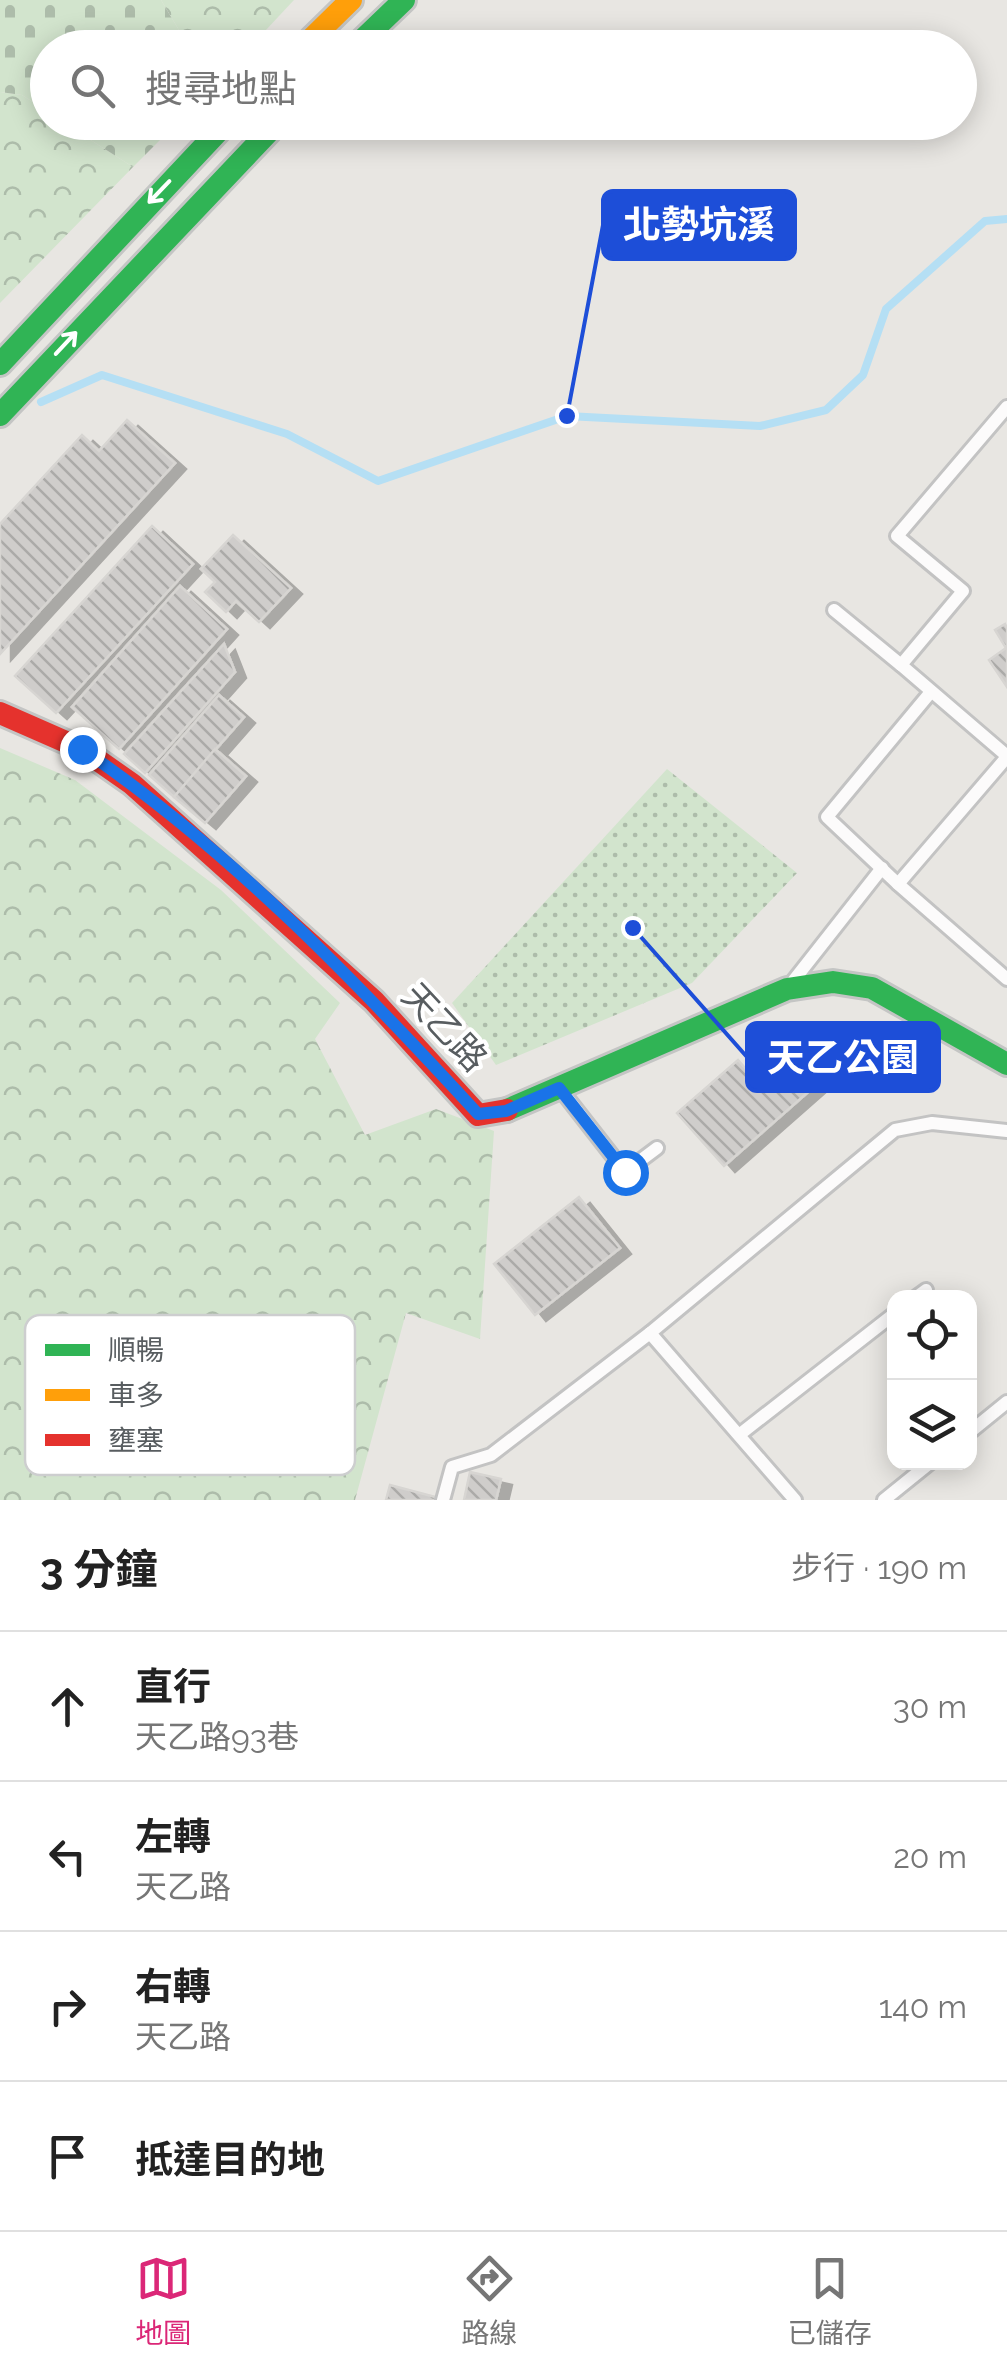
<!DOCTYPE html>
<html lang="zh-TW">
<head>
<meta charset="utf-8">
<style>
	:root { --surface:#fff; --page:#f2f2f2; --text:#222; --muted:#767676; --line:#e0e0e0; --accent:#db2777 }
	body { margin:0; font-family:Raleway,"Noto Sans TC",sans-serif; background:var(--page); color:var(--text) }
	.controls { position:absolute; right:30px; bottom:30px; display:grid; overflow:hidden; border-radius:20px; box-shadow:0 5px 25px #0003 }
	.controls button { width:90px; height:90px; display:grid; place-items:center; padding:0; border:0; border-bottom:2px solid var(--line); background:var(--surface); color:var(--text); font:50px sans-serif }
	.stop { position:absolute; width:30px; height:30px; margin:-22px; border:8px solid #1a73e8; border-radius:50%; background:#fff }
	.stop.end { background:#1a73e8; border-color:#fff; box-shadow:0 2px 10px #0008 }
	.list { margin:0; padding:0; list-style:none }
	h2 { display:flex; justify-content:space-between; align-items:center; height:130px; margin:0; padding:0 40px; font-size:42px }
	h2 small { font-size:32px; font-weight:400; color:var(--muted) }
	.list li { display:grid; grid-template-columns:65px 1fr auto; gap:30px; align-items:center; box-sizing:border-box; height:150px; padding:0 40px; border-top:2px solid var(--line) }
	.list b { display:block; font-size:38px; white-space:nowrap }
	.list p { margin:0; font-size:32px; white-space:nowrap; color:var(--muted) }
	.list em { font-size:32px; font-style:normal; color:var(--muted) }
	.icon { flex:none; width:55px; height:55px; fill:none; stroke:currentColor; stroke-width:2; stroke-linecap:round; stroke-linejoin:round }
	.map { position:relative; flex:none; width:1007px; height:1500px; overflow:hidden }
	.search { position:absolute; background:var(--surface); box-shadow:0 5px 25px #0003; left:30px; right:30px; top:30px; height:110px; display:flex; align-items:center; gap:25px; box-sizing:border-box; padding:0 35px; border-radius:55px; color:var(--muted); font-size:38px }
	.sheet { height:730px; background:var(--surface) }
	nav { display:flex; justify-content:space-around; align-items:center; box-sizing:border-box; height:140px; border-top:2px solid var(--line); background:var(--surface); font-size:28px; color:var(--muted) }
	nav a { display:grid; justify-items:center; gap:5px }
	nav .on { color:var(--accent) }
	.map>svg:first-child { display:block }
	.grass { fill:url(#grass-dots) }
	.forest { fill:url(#forest-crowns) }
	.cemetery { fill:url(#cemetery-stones) }
	.lines { fill:none; stroke-linecap:round; stroke-linejoin:round }
	.stream { stroke:#b5dff4; stroke-width:8 }
	.building { fill:url(#building-back-hatch); stroke:#d7d5d2; stroke-width:2.5; filter:url(#shadow) }
	.lane-casing { stroke:#c3c3c3; stroke-width:18 }
	.fast-casing { stroke:#c4c5c4; stroke-width:28 }
	.slow-casing { stroke:#c4c5c4; stroke-width:28 }
	.jam-casing { stroke:#c4c5c4; stroke-width:28 }
	.lane { stroke:#fcfbfb; stroke-width:12 }
	.fast { stroke:#30b455; stroke-width:22 }
	.slow { stroke:#ff9f0a; stroke-width:22 }
	.jam { stroke:#e5322d; stroke-width:22 }
	.oneway { stroke:#fff }
	.route { stroke:#1a73e8; stroke-width:12 }
	.labels { text-anchor:middle; dominant-baseline:central; stroke-width:8; stroke-linejoin:round; paint-order:stroke }
	.street-label { font-size:35px; fill:#585d60; stroke:#fff }
	.key { fill:#fff; stroke:#cdcecf; stroke-width:2.5 }
	.key-label { font-size:28px; fill:#585d60 }
	.leader { fill:none; stroke:#1d4ed8; stroke-width:4 }
	.callout-dot { fill:#1d4ed8; stroke:#fff; stroke-width:4 }
	.callout { fill:#1d4ed8; stroke:#1d4ed8; stroke-width:4 }
	.callout-label { font-size:38px; text-anchor:middle; font-weight:bold; fill:#fff }
</style>
</head>
<body>
<div class="map">
<svg width="1007" height="1500" viewBox="0 0 1007 1500">
	<defs>
		<pattern id="grass-dots" width="8" height="8" patternUnits="userSpaceOnUse" patternTransform="scale(2.5)"><rect width="8" height="8" fill="#d2e4cd"/><path d="M2 2h.1M6 6h.1" fill="none" stroke="#adbcaa" stroke-width="1.8" stroke-linecap="round"/></pattern>
		<pattern id="forest-crowns" width="20" height="18" patternUnits="userSpaceOnUse" patternTransform="scale(2.5)"><rect width="20" height="18" fill="#d2e4cd"/><path d="M2 6a3 3 0 1 1 6 0M12 15a3 3 0 1 1 6 0" fill="none" stroke="#adbcaa"/></pattern>
		<pattern id="cemetery-stones" width="16" height="16" patternUnits="userSpaceOnUse" patternTransform="scale(2.5)"><rect width="16" height="16" fill="#d2e4cd"/><path d="M2 7V4a2 2 0 0 1 4 0v3zM10 15v-3a2 2 0 0 1 4 0v3z" fill="#adbcaa"/></pattern>
		<pattern id="building-back-hatch" width="6" height="6" patternUnits="userSpaceOnUse" patternTransform="scale(2.5)"><rect width="6" height="6" fill="#cfcdcb"/><path d="M-1 5l2 2M0 0l6 6M5-1l2 2" fill="none" stroke="#abaaa8"/></pattern>
		<filter id="shadow"><feDropShadow dx="11" dy="6" stdDeviation="0" flood-color="#0004"/></filter>
	</defs>
	<rect width="100%" height="100%" fill="#e8e6e2"/>
	<polygon class="grass" points="667,769 797,873 692,983 496,1065 452,1003"/>
	<g class="forest">
		<polygon points="161,0 294,0 249,48 189,47"/>
		<polygon points="0,92 22,95 47,111 48,122 64,123 133,167 0,303"/>
		<polygon points="0,748 75,780 221,890 340,1003 315,1039 365,1135 436,1109 494,1131 480,1339 406,1313 355,1500 0,1500"/>
	</g>
	<g class="cemetery">
		<polygon points="0,0 161,0 189,47 48,48 47,111 22,95 0,92"/>
		<polygon points="64,123 177,122 177,123 133,167"/>
	</g>
	<g class="lines">
		<polyline class="stream" points="41,402 102,375 287,434 378,481 567,416 760,426 826,410 863,375 886,309 985,221 1007,219"/>
	</g>
	<g class="building">
		<polygon points="127,420 175,463 0,654 0,524 82,435 99,451"/>
		<polygon points="152,526 193,564 56,713 15,676"/>
		<polygon points="233,535 291,588 259,622 236,601 226,612 205,592 215,582 201,569"/>
		<polygon points="180,586 227,629 119,749 72,707"/>
		<polygon points="1005,624 1007,628 1007,687 989,660 1006,648 995,630"/>
		<polygon points="224,644 235,672 145,773 124,754"/>
		<polygon points="219,695 244,717 174,797 149,775"/>
		<polygon points="215,749 246,776 205,823 174,797"/>
		<polygon points="799,1033 832,1071 724,1166 677,1113 738,1060 752,1076"/>
		<polygon points="579,1197 620,1248 535,1315 494,1264"/>
		<polygon points="470,1472 501,1479 496,1500 464,1500"/>
		<polygon points="390,1485 439,1498 439,1500 386,1500"/>
	</g>
	<g class="lines">
		<defs>
			<g id="lane">
				<polyline points="1007,407 897,536 963,591 901,665 1007,756"/>
				<polyline points="834,610 901,665"/>
				<polyline points="1007,757 898,884 1007,979"/>
				<polyline points="898,884 827,817 930,693"/>
				<polyline points="794,980 882,868"/>
				<polyline points="561,1090 625,1172 657,1148"/>
				<polyline points="915,1298 926,1290"/>
				<polyline points="650,1333 795,1500"/>
				<polyline points="970,1432 1007,1402"/>
				<polyline points="739,1435 894,1314"/>
				<polyline points="443,1500 452,1467 491,1455 650,1333 895,1130 932,1123 1007,1131"/>
				<polyline points="884,1500 931,1462"/>
			</g>
			<g id="fast">
				<polyline points="354,48 404,0"/>
				<polyline points="0,364 227,122"/>
				<polyline points="0,415 278,122"/>
				<polyline points="507,1110 787,989 833,982 872,988 1007,1064"/>
			</g>
			<polyline id="slow" points="302,48 351,0"/>
			<polyline id="jam" points="0,713 82,749 132,784 374,1001 478,1115 507,1110"/>
		</defs>
		<use href="#lane" class="lane-casing"/>
		<use href="#fast" class="fast-casing"/>
		<use href="#slow" class="slow-casing"/>
		<use href="#jam" class="jam-casing"/>
		<use href="#lane" class="lane"/>
		<use href="#fast" class="fast"/>
		<use href="#slow" class="slow"/>
		<use href="#jam" class="jam"/>
	</g>
	<defs><path id="oneway-shaft" d="M-6 0H5M1.5-3L5.5 0L1.5 3" fill="none" stroke-width="1.6" stroke-linecap="round" stroke-linejoin="round" transform="scale(2.5)"/></defs>
	<g class="oneway">
		<use href="#oneway-shaft" transform="translate(159 192) rotate(134)"/>
		<use href="#oneway-shaft" transform="translate(66 343) rotate(-47)"/>
	</g>
	<g class="lines">
		<path class="route" d="M82 749C230 850 358 983 478 1114L506 1111 559 1088 625 1172"/>
	</g>
	<g class="labels">
		<g class="street-label">
			<text transform="translate(445 1027) rotate(47)">天乙路</text>
		</g>
	</g>
	<rect x="25" y="1315" width="330" height="160" rx="15" class="key"/>
	<rect x="45" y="1344" width="45" height="12" fill="#30b455"/>
	<rect x="45" y="1389" width="45" height="12" fill="#ff9f0a"/>
	<rect x="45" y="1434" width="45" height="12" fill="#e5322d"/>
	<g class="key-label">
		<text x="108" y="1360">順暢</text>
		<text x="108" y="1405">車多</text>
		<text x="108" y="1450">壅塞</text>
	</g>
	<path class="leader" d="M567 416L603 225M633 928L747 1057"/>
	<g class="callout-dot">
		<circle cx="567" cy="416" r="10"/>
		<circle cx="633" cy="928" r="10"/>
	</g>
	<g class="callout">
		<rect x="603" y="191" width="192" height="68" rx="10"/>
		<rect x="747" y="1023" width="192" height="68" rx="10"/>
	</g>
	<g class="callout-label">
		<text x="699" y="238">北勢坑溪</text>
		<text x="843" y="1071">天乙公園</text>
	</g>
</svg>
<div class="controls">
<button><svg class="icon" aria-label="locate" viewBox="0 0 24 24"><circle cx="12" cy="12" r="6"/><path d="M12 2v4M12 18v4M2 12h4M18 12h4"/></svg></button>
<button><svg class="icon" aria-label="layers" viewBox="0 0 24 24"><path d="M12 4l9 5-9 5-9-5zM3 14l9 5 9-5"/></svg></button>
</div>
<div class="stop" style="left:625px;top:1172px"></div>
<div class="stop end" style="left:82px;top:749px"></div>
<div class="search"><svg class="icon" aria-label="search" viewBox="0 0 24 24"><circle cx="10" cy="10" r="6"/><path d="M15 15l6 6"/></svg>搜尋地點</div>
</div>
<section class="sheet">
<h2>3 分鐘<small>步行 · 190 m</small></h2>
<ul class="list">
<li><svg class="icon" aria-label="ahead" viewBox="0 0 24 24"><path d="M12 20V5M6 11l6-6 6 6"/></svg><div><b>直行</b><p>天乙路93巷</p></div><em>30 m</em></li>
<li><svg class="icon" aria-label="left" viewBox="0 0 24 24"><path d="M17 20v-9H6M10 6l-5 5 5 5"/></svg><div><b>左轉</b><p>天乙路</p></div><em>20 m</em></li>
<li><svg class="icon" aria-label="right" viewBox="0 0 24 24"><path d="M7 20v-9h11M14 6l5 5-5 5"/></svg><div><b>右轉</b><p>天乙路</p></div><em>140 m</em></li>
<li><svg class="icon" aria-label="arrive" viewBox="0 0 24 24"><path d="M6 21V4h12l-3 4 3 4H6"/></svg><div><b>抵達目的地</b></div></li>
</ul>
</section>
<nav>
<a class="on"><svg class="icon" aria-label="map" viewBox="0 0 24 24"><path d="M3 6l6-2 6 2 6-2v14l-6 2-6-2-6 2zM9 4v14M15 6v14"/></svg>地圖</a>
<a><svg class="icon" aria-label="directions" viewBox="0 0 24 24"><path d="M12 3l9 9-9 9-9-9zM9 14v-3h6M13 9l2 2-2 2"/></svg>路線</a>
<a><svg class="icon" aria-label="saved" viewBox="0 0 24 24"><path d="M7 4h10v16l-5-4-5 4z"/></svg>已儲存</a>
</nav>
</body>
</html>
